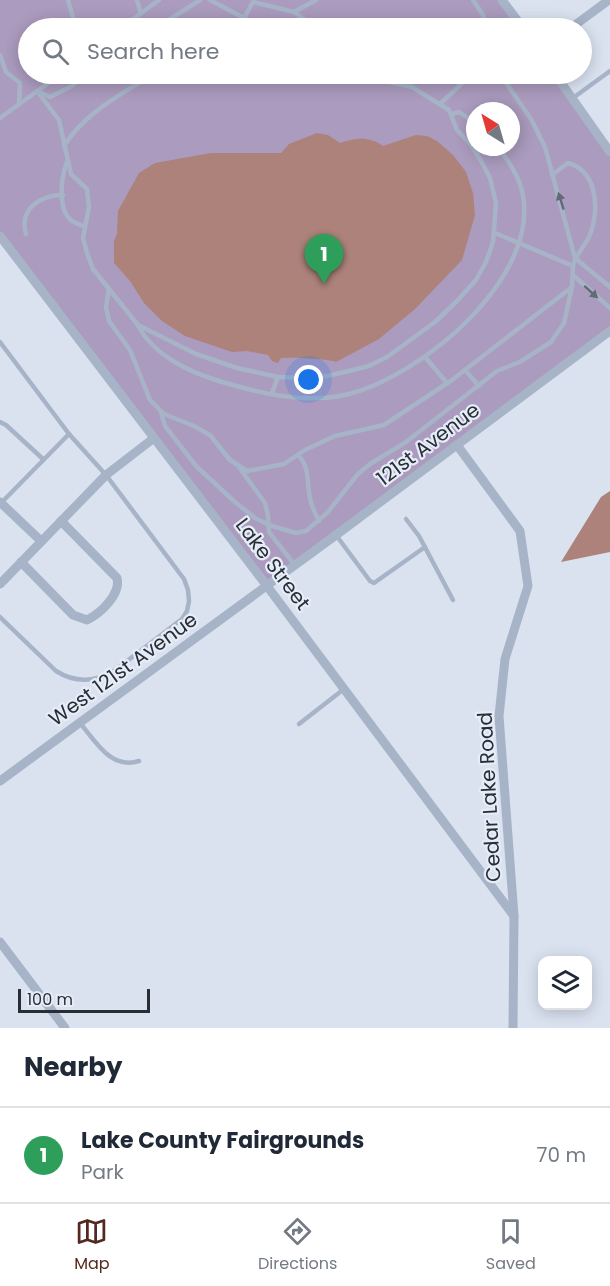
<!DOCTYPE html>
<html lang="en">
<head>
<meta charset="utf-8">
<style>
	:root { --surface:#fff; --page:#f2f2f3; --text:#1f2937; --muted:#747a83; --line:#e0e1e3; --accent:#53281f }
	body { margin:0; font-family:Poppins,sans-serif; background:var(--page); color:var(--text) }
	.controls { position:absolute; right:18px; bottom:18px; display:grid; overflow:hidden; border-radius:12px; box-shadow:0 3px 15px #0003 }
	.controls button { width:54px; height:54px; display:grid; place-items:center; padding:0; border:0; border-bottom:2px solid var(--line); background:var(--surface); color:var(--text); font:30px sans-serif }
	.compass { position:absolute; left:466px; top:102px; width:54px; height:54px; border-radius:50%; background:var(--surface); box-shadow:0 3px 15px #0003; rotate:323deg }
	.scale { position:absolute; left:18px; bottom:15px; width:132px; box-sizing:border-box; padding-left:6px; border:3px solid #272e34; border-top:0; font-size:16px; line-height:21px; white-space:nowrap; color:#272e34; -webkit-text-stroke:4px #e6ecf8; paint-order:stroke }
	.you { position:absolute; left:309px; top:380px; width:21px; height:21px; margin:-15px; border:4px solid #fff; border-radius:50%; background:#1a73e8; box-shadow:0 0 0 9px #1a73e833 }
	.badge { display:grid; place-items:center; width:39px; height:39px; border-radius:50%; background:var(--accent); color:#fff; font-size:20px; font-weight:700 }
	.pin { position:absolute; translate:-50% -50px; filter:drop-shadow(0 2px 3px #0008) }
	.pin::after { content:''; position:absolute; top:32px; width:21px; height:18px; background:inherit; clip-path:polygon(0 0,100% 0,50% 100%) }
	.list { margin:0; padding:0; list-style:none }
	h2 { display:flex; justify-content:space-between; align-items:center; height:78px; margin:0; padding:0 24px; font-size:26px }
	h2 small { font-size:20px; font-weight:400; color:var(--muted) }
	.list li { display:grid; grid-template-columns:39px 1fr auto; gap:18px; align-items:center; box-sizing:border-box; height:96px; padding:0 24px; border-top:2px solid var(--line) }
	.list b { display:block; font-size:22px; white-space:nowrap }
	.list p { margin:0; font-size:20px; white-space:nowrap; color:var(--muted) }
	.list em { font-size:20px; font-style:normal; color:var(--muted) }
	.icon { flex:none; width:33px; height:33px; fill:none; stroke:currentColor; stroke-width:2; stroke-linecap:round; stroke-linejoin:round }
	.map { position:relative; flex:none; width:610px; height:1028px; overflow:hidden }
	.search { position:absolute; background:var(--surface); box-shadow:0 3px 15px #0003; left:18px; right:18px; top:18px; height:66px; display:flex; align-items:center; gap:15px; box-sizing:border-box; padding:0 21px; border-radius:33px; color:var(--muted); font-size:22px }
	.sheet { height:174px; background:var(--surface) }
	nav { display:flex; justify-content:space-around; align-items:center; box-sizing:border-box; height:84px; border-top:2px solid var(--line); background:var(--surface); font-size:16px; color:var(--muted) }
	nav a { display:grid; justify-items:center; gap:3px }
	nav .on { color:var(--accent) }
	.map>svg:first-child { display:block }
	.green { fill:#ab9bbe; fill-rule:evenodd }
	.water { fill:#ac827a }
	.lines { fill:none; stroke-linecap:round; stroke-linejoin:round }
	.lane { stroke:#a7b4c7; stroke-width:4.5 }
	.street { stroke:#a7b4c7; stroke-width:9 }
	.oneway { fill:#616a76 }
	.labels { text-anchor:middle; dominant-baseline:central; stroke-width:4.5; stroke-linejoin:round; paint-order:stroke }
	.street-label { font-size:20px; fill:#272e34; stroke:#e6ecf8 }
</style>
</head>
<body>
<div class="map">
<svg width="610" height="1028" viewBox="0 0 610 1028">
	<rect width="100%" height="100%" fill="#dae2f0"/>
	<path class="green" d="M0 0H502L523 28H28V74H555L610 151V334L267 586 0 234ZM475 111H511V147H475Z"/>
	<g class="water">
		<path d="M317 133 328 135 340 143C356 138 368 136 383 146L416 135 427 136 437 141 453 155 466 172 473 193 475 215 462 260 415 309 379 339 336 362C331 359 290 357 281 358L278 363 272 361 268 355 247 351 232 352 185 336 162 321 144 303 130 281 114 263V241L117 234 118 211 139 173 155 163 211 153H281L289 144Z"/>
		<polygon points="610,491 610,552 561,562 601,497"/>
	</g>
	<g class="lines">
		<g class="lane">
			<polyline points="68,0 76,28"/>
			<polyline points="137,0 141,14"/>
			<polyline points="210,0 244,18 260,28"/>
			<polyline points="473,0 483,15 487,28"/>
			<polyline points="294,12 316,28"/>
			<polyline points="244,18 253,2 294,12 316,0"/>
			<polyline points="121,28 159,0"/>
			<polyline points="156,28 200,0"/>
			<polyline points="0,55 6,72 20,83 19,104"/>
			<polyline points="500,74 531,119 545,147 575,258 610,287"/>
			<polyline points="37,91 59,120 71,174 87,189 89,207 83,238 87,253 93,269 138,325 196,354 237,368 278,377 308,378 328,376 369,366 387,357 435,322 456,302 476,280 486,262 493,242 496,203 490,178 481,161 471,145 457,130 449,110 412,87 353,74"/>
			<polyline points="39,92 50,97 70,87 89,74"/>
			<polyline points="573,98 610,71"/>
			<polyline points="440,104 472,74"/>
			<polyline points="452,114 459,112 475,123"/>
			<polyline points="0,118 61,74"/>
			<path d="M64 146C84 114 117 97 148 77L157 74"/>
			<path d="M67 162C61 177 57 210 72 221 76 223 81 225 85 227"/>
			<path d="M495 233 573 266C576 253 587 245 591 232 599 207 597 171 568 163L552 175"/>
			<path d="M26 234C19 209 40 195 63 195"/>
			<polyline points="573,275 610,308"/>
			<polyline points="109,289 106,307 109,321 130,350 150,400 164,414 194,426 210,435 230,460 247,471 284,464 305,450 335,436 384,425 452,380 572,287 573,266"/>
			<path d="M138 326C155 356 187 371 219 381 259 393 307 405 349 394 422 375 538 280 523 195 519 176 509 162 498 147"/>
			<path d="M0 342 69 434 106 475 184 579 188 590 189 601 187 611 182 619 114 671C95 682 75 683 56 671L0 617"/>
			<polyline points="425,357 447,383"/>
			<polyline points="465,370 479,386"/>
			<polyline points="272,393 278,377"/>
			<polyline points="161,412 165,426 196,466 235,502 255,518 269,525 296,533 306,531 328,512 357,475 370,464 406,442 497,371 520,362 551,342 564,323 572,287"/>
			<polyline points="0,422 6,425 43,459"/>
			<path d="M298 455C309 466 307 478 309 492 310 503 314 512 319 521"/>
			<polyline points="239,467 265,503 268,516 269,532 294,564"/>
			<polyline points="2,502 69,434"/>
			<polyline points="406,519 419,536 453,600"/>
			<polyline points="336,535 370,581 374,583 425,547"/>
			<path d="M80 723C96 742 111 770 139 761"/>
			<polyline points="299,724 344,689"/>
		</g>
		<g class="street">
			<polyline points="502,0 523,28"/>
			<polyline points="571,28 609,0"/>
			<polyline points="555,74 610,152"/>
			<polyline points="0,236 267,586 514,916"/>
			<polyline points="457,445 520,531 528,586 505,659 499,716 514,916 513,1028"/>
			<polyline points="0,502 41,541"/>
			<path d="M21 562 73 615 87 620C101 613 121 594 117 578L61 521"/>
			<polyline points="0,584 106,475 154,438"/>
			<polyline points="0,781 336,535 610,331"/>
			<polyline points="0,942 65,1028"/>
		</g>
	</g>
	<defs><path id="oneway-solid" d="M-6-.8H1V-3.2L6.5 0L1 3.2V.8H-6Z" transform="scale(1.5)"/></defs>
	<g class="oneway">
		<use href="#oneway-solid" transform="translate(561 201) rotate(-107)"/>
		<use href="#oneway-solid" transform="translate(591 292) rotate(42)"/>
	</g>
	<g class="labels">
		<g class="street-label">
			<text transform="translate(428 444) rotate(-37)">121st Avenue</text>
			<text transform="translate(273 564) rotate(53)">Lake Street</text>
			<text transform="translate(123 669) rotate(-36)">West 121st Avenue</text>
			<text transform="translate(489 797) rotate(-93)">Cedar Lake Road</text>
		</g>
	</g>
</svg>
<div class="controls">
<button><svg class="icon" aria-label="layers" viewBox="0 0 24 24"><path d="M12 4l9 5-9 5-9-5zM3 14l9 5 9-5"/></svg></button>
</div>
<svg class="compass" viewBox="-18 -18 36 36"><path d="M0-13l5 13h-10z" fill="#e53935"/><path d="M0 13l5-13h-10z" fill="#747a83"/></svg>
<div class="scale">100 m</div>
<div class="you"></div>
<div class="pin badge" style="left:324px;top:284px;background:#2e9e5b">1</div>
<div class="search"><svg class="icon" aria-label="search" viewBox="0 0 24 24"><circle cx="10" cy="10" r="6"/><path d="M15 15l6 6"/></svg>Search here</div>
</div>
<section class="sheet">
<h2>Nearby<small></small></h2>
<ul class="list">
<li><span class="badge" style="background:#2e9e5b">1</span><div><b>Lake County Fairgrounds</b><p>Park</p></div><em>70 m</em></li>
</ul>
</section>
<nav>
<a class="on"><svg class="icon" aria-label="map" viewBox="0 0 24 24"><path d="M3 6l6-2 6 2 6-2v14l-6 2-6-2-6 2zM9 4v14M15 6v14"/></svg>Map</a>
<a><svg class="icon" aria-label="directions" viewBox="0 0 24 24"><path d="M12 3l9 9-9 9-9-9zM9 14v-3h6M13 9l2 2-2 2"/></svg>Directions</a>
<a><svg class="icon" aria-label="saved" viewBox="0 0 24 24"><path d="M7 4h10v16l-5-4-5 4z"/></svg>Saved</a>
</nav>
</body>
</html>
